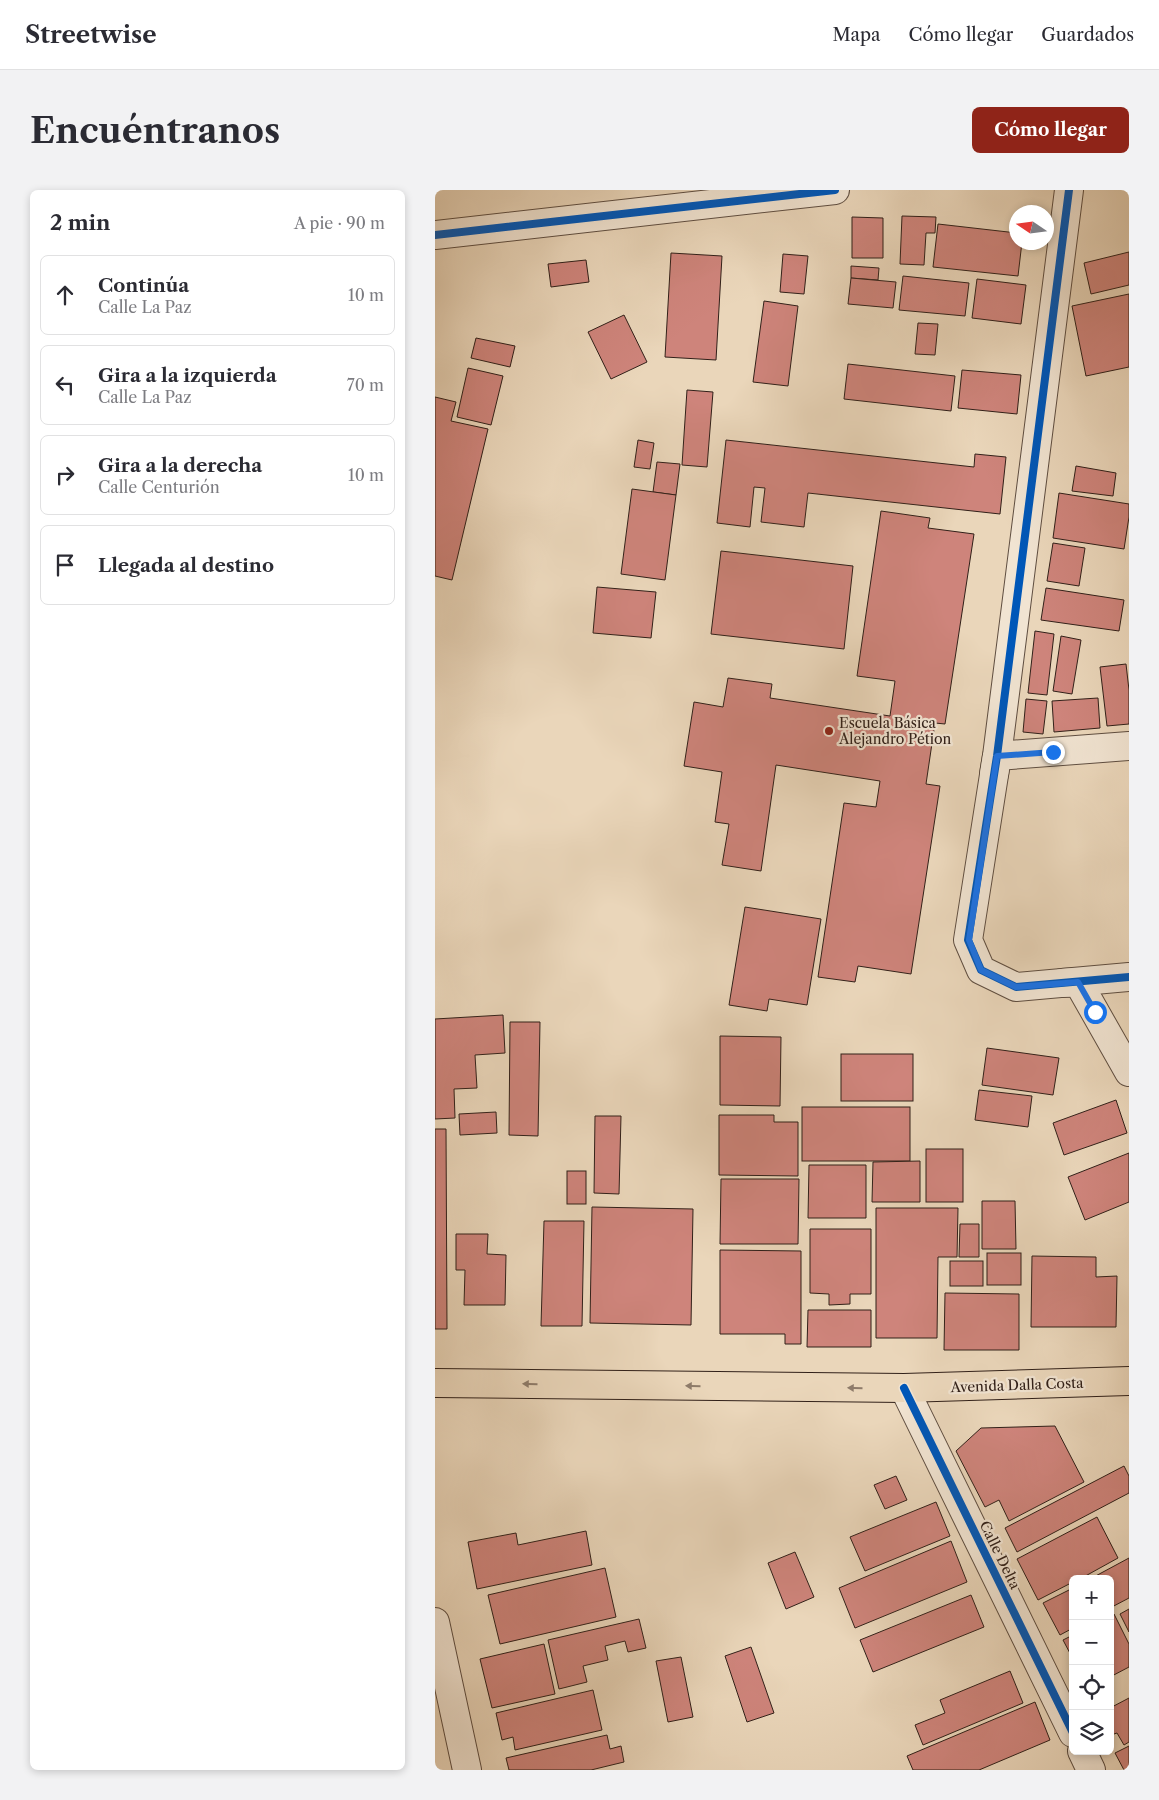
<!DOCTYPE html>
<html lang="es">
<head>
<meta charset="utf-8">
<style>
	:root { --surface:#fff; --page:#f2f2f3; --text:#2b2b33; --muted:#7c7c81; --line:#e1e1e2; --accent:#8f2418 }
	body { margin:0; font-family:"Libre Caslon Text",serif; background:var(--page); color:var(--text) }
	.controls { position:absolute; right:15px; bottom:15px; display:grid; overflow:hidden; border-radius:8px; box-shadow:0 2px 8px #0003 }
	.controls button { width:45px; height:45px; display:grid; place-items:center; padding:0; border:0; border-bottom:1px solid var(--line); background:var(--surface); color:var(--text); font:25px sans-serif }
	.compass { position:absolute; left:574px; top:15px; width:45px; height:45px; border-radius:50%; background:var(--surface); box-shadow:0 2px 8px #0003; rotate:283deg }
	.stop { position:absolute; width:15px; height:15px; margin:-11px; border:4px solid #1a73e8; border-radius:50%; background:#fff }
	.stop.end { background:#1a73e8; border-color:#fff; box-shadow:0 1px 5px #0008 }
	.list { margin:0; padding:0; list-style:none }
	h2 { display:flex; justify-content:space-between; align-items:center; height:65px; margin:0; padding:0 20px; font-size:21px }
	h2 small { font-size:16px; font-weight:400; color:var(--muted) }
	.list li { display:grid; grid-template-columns:32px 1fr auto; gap:15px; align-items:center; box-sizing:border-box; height:80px; margin:0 10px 10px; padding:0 10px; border:1px solid var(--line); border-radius:8px }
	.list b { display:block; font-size:19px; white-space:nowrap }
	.list p { margin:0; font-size:16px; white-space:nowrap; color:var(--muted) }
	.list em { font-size:16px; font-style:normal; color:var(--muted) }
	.icon { flex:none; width:28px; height:28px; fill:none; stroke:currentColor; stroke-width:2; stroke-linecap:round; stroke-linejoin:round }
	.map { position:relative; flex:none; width:694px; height:1580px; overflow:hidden; border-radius:8px }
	header { display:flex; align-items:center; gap:30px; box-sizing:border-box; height:70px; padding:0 25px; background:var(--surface); border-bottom:1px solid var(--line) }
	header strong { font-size:24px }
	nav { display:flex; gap:28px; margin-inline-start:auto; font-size:18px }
	.intro { display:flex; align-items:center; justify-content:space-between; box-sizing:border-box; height:120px; padding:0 30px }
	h1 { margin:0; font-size:35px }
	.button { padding:12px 22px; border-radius:8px; background:var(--accent); color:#fff; font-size:18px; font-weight:700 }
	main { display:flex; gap:30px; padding:0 30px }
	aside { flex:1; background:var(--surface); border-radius:8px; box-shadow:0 2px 8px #0003 }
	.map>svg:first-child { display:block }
	.building { fill:#ce847b; stroke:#312019 }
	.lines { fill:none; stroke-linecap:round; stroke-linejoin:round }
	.minor-casing { stroke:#5f4e41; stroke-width:30 }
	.major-casing { stroke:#312019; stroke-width:30 }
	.minor { stroke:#f1e4d2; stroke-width:28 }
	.major { stroke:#ead6ba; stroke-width:28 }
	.cycleway-casing { stroke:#f1e4d2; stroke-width:11 }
	.cycleway { stroke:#0057b8; stroke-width:8 }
	.oneway { fill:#8e7b6a }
	.route { stroke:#1a73e8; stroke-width:6 }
	.poi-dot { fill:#8f2418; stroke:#f1e4d2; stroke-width:2 }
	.labels { text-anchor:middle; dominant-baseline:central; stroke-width:4.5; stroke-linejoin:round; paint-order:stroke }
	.poi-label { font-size:14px; fill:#312019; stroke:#f1e4d2; text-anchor:start }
	.street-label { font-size:14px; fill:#312019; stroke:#f1e4d2 }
</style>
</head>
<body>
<header>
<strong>Streetwise</strong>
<nav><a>Mapa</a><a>Cómo llegar</a><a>Guardados</a></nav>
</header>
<div class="intro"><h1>Encuéntranos</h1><a class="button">Cómo llegar</a></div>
<main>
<aside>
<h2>2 min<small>A pie · 90 m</small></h2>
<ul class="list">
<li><svg class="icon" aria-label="ahead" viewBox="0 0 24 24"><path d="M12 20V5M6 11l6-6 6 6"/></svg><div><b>Continúa</b><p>Calle La Paz</p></div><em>10 m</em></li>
<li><svg class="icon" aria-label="left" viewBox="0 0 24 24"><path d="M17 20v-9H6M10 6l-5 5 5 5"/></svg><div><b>Gira a la izquierda</b><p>Calle La Paz</p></div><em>70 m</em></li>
<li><svg class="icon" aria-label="right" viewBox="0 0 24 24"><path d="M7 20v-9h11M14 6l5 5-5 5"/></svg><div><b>Gira a la derecha</b><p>Calle Centurión</p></div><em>10 m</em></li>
<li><svg class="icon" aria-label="arrive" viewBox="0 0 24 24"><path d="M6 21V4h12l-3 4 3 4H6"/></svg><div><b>Llegada al destino</b></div></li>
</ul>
</aside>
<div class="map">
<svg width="694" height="1580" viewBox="0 0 694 1580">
	<rect width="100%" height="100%" fill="#ead6ba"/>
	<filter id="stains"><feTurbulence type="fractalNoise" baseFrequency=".004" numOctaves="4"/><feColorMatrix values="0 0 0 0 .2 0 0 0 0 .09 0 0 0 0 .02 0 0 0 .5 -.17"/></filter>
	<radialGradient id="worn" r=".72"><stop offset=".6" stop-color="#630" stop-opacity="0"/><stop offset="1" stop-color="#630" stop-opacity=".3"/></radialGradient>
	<g class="building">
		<polygon points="467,26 501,27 500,43 491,43 489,75 465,74"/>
		<polygon points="417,27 448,28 448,68 417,68"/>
		<polygon points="503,34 582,43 582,52 587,52 583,86 498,77"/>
		<polygon points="694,62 694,95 656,104 649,73"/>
		<polygon points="236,63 287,66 281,170 230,167"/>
		<polygon points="348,64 373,66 369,104 345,102"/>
		<polygon points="151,70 154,92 116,97 113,74"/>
		<polygon points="416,76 444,78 443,90 416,88"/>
		<polygon points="468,86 534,93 530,126 464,120"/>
		<polygon points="416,88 461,92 458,118 413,114"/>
		<polygon points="542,89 591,95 586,134 537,128"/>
		<polygon points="694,104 694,177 651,186 637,116"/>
		<polygon points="329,111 363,116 353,196 318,192"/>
		<polygon points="189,125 212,172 176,189 153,142"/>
		<polygon points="483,133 503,134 500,165 480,164"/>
		<polygon points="41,148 80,156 75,177 36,168"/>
		<polygon points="413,174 520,186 516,221 409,209"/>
		<polygon points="33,178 68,186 56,235 22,227"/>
		<polygon points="527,180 586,185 582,224 523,218"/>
		<polygon points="252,200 278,202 272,277 247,275"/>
		<polygon points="0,207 21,212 16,231 53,239 17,390 0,386"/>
		<polygon points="203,250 219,253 215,279 199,277"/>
		<polygon points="291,250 539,277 540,264 571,267 565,324 373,303 369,337 326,332 330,298 319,297 315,337 282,333"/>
		<polygon points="222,272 245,274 241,305 218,302"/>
		<polygon points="641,276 681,283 678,306 637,301"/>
		<polygon points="197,299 241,305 230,390 186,384"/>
		<polygon points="624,303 694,314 694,327 689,359 618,348"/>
		<polygon points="446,321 495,328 493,338 539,344 510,534 500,533 491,594 505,596 476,784 423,776 420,792 383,787 409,613 441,617 445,591 341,575 326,681 287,675 294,634 280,632 287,582 249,576 259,512 288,517 293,488 337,494 335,508 455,526 460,491 422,486"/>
		<polygon points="618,353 650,358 644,396 612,391"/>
		<polygon points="286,361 418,376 409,459 276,444"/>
		<polygon points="162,397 221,402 216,448 158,443"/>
		<polygon points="611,398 689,410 684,441 606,430"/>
		<polygon points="600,441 619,444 612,505 593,503"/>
		<polygon points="626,446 646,450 637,504 618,501"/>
		<polygon points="691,474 694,500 694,534 672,536 665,477"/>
		<polygon points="663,508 665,538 619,542 617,511"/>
		<polygon points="591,509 612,511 608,544 588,542"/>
		<polygon points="310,717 386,729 372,815 334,809 332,821 294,815"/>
		<polygon points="68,825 70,863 40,865 42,898 19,899 20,928 0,929 0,829"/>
		<polygon points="75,832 105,832 103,946 74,945"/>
		<polygon points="285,846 346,847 345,916 285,915"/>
		<polygon points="552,858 624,868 618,905 547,895"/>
		<rect x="406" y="864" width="72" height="47"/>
		<polygon points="544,900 597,906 593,937 540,930"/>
		<polygon points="681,910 692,943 629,965 618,933"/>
		<rect x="367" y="917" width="108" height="54"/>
		<polygon points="61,922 62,943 25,945 24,924"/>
		<polygon points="284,925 339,925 339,932 363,932 363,986 284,985"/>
		<polygon points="160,926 186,926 184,1004 159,1003"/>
		<polygon points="0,939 11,939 12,1139 0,1139"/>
		<rect x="491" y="959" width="37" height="53"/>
		<polygon points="694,963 694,1012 650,1030 633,987"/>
		<polygon points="485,971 485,1012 437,1012 438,972"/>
		<polygon points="374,975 431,975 431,1028 373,1028"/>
		<rect x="132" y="981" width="19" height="33"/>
		<polygon points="286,989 364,989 363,1054 285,1054"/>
		<polygon points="547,1011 580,1011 581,1059 547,1059"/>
		<polygon points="157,1017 258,1019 256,1135 155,1133"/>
		<polygon points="441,1018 523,1018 522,1067 503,1067 502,1148 441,1148"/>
		<polygon points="109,1031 149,1031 147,1136 106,1136"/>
		<polygon points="525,1034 544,1034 544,1067 524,1067"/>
		<polygon points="375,1039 436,1039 436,1104 415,1104 415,1114 394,1115 394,1104 375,1103"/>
		<polygon points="21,1044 53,1044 52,1064 71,1065 70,1115 29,1115 30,1080 21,1080"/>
		<polygon points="285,1060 366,1061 366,1154 350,1154 350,1144 285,1144"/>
		<rect x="552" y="1063" width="34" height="32"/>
		<polygon points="597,1066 661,1067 661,1087 682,1086 681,1137 596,1137"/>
		<rect x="515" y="1071" width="33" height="25"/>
		<polygon points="510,1103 584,1104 584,1160 509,1160"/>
		<polygon points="373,1120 436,1120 436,1157 372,1157"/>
		<polygon points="620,1236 649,1292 574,1331 564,1310 550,1317 521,1261 546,1238"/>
		<polygon points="689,1276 694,1286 694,1303 582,1362 570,1338"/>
		<polygon points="461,1286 472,1310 450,1319 439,1295"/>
		<polygon points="501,1312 515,1346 430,1381 415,1347"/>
		<polygon points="662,1327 683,1368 645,1389 638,1389 638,1392 603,1410 582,1369"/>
		<polygon points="151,1341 157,1375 42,1399 33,1352 81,1343 83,1355"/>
		<polygon points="516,1351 532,1392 420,1438 404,1398"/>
		<polygon points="360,1362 379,1407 351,1419 333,1373"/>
		<polygon points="694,1368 694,1408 675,1418 675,1389 655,1389"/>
		<polygon points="170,1378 181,1427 65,1454 53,1405"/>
		<polygon points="638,1398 638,1438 625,1445 608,1413"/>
		<polygon points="536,1405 549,1437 438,1482 425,1450"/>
		<polygon points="694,1419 694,1442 685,1424"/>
		<polygon points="679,1424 694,1454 694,1477 675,1487 675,1425"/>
		<polygon points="204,1429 211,1458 193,1462 190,1451 170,1456 173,1470 148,1476 152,1492 124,1499 113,1450"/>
		<polygon points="638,1445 638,1469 628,1450"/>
		<polygon points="109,1454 120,1504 57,1518 45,1469"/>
		<polygon points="316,1457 339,1523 312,1532 290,1466"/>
		<polygon points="246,1467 258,1527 233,1532 221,1471"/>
		<polygon points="575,1481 588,1513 488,1555 480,1535 510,1523 505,1510"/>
		<polygon points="158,1500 167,1540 80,1560 78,1547 67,1550 61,1523"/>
		<polygon points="694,1508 694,1552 689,1555 682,1543 676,1545 675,1544 675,1518"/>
		<polygon points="600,1512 615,1550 544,1580 478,1580 472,1566"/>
		<polygon points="172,1545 175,1559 186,1556 189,1572 156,1580 74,1580 71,1568"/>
		<polygon points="694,1556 694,1580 689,1580 680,1563"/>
	</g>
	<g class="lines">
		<defs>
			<g id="minor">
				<polyline points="634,0 562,566 533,750 546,780 581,797 694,787"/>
				<polyline points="0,45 400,0"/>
				<polyline points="559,584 562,566 694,556"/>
				<polyline points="627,793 643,792 694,882"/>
				<polyline points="469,1198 638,1543"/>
				<polyline points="0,1432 32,1580"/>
				<polyline points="647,1561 656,1580"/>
			</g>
			<polyline id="major" points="0,1193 469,1198 694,1191"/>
		</defs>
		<use href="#minor" class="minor-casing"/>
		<use href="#major" class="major-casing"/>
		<use href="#minor" class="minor"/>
		<use href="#major" class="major"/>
		<defs>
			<g id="cycleway">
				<polyline points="634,0 562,566 533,750 546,780 581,797 694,787"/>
				<polyline points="0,45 400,0"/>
				<polyline points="469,1198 638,1543"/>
			</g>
		</defs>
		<use href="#cycleway" class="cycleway-casing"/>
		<use href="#cycleway" class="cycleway"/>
	</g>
	<defs><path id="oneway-solid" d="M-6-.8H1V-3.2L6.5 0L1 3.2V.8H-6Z" transform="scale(1.25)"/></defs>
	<g class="oneway">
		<use href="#oneway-solid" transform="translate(95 1194) rotate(-179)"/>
		<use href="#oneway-solid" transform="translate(258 1196) rotate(-179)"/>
		<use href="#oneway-solid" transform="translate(420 1198) rotate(-179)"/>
	</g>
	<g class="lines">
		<polyline class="route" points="618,562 562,566 534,750 546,780 581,797 643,792 660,822"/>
	</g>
	<circle class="poi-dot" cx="394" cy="541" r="5"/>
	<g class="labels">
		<g class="poi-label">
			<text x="404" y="533">Escuela Básica<tspan x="404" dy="16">Alejandro Pétion</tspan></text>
		</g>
		<g class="street-label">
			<text transform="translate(582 1195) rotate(-2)">Avenida Dalla Costa</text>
			<text transform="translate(565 1365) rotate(64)">Calle Delta</text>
		</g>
	</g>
	<rect width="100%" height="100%" filter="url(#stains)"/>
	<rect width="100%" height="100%" fill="url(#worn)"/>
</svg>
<div class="controls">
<button>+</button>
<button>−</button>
<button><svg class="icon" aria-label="locate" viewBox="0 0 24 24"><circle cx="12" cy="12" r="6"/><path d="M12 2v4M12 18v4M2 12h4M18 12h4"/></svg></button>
<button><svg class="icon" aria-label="layers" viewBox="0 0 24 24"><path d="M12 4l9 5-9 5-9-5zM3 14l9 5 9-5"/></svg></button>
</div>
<svg class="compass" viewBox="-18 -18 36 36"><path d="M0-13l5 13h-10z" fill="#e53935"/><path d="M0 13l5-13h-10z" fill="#7c7c81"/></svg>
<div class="stop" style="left:660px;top:822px"></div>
<div class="stop end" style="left:618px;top:562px"></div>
</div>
</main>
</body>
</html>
